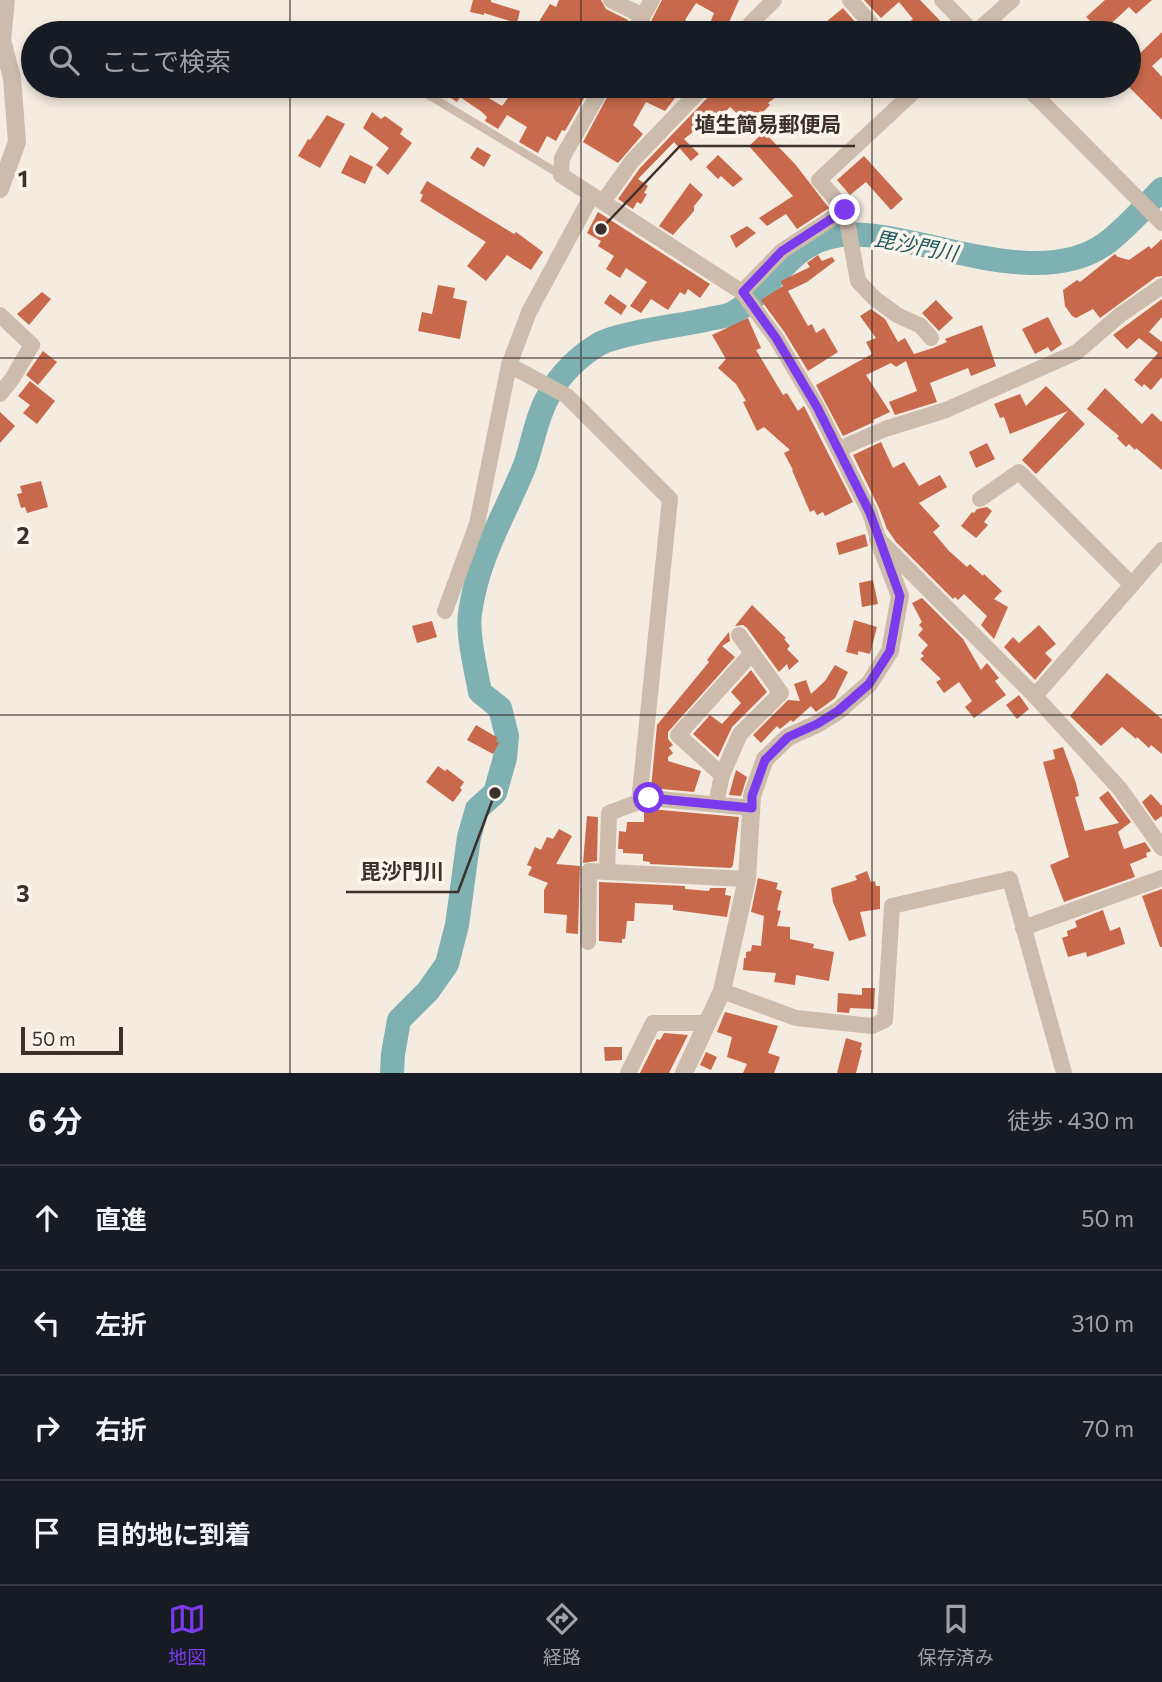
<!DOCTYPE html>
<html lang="ja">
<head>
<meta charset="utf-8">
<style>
	:root { --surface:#171b24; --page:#20242c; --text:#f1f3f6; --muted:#9ea1a6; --line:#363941; --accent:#7c3aed }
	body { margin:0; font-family:Commissioner,"Noto Sans JP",sans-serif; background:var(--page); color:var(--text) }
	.scale { position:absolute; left:21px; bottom:18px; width:102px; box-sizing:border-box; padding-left:7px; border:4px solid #3b302b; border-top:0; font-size:19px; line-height:24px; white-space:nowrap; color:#3b302b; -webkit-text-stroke:5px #fbf5ee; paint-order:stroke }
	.stop { position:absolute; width:21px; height:21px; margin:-16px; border:5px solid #7c3aed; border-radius:50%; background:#fff }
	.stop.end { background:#7c3aed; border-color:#fff; box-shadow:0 2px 7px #0008 }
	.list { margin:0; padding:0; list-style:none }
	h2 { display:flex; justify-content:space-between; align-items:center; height:91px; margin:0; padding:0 28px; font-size:30px }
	h2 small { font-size:23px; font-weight:400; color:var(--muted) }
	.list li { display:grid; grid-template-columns:46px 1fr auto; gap:21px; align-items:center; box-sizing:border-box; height:105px; padding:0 28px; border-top:2px solid var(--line) }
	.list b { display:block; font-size:26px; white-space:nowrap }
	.list em { font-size:23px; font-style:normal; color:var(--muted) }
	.icon { flex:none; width:38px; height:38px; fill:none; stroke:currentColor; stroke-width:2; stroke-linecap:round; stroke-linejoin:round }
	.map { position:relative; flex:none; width:1162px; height:1073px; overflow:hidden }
	.search { position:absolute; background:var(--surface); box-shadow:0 4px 10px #0003; left:21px; right:21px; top:21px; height:77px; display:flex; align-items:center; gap:18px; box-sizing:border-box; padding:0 24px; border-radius:38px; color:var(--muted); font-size:26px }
	.sheet { height:511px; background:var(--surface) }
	nav { display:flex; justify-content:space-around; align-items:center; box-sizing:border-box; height:98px; border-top:2px solid var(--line); background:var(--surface); font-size:19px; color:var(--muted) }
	nav a { display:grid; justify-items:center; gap:4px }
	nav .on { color:var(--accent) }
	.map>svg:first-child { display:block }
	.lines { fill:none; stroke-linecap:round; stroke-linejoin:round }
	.river { stroke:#7fb0b2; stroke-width:24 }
	.building { fill:#c8694b }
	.service { stroke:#cdbbac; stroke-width:8 }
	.minor { stroke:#cdbbac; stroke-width:16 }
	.tertiary { stroke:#cdbbac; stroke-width:18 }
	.route { stroke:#7c3aed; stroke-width:9 }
	.grid { fill:none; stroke:#3b302b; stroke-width:2; stroke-opacity:0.55 }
	.labels { text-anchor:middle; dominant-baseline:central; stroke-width:7; stroke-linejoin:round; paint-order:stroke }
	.water-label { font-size:21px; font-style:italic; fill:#1f5a5e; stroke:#fbf5ee }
	.grid-label { font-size:23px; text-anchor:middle; font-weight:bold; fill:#3b302b; stroke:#fbf5ee; stroke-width:7; stroke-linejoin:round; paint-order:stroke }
	.leader { fill:none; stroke:#3b302b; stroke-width:2.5 }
	.callout-dot { fill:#3b302b; stroke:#fbf5ee; stroke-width:2.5 }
	.callout-label { font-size:21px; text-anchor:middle; font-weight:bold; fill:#3b302b; stroke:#fbf5ee; stroke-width:7; stroke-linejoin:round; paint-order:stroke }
</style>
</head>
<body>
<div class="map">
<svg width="1162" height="1073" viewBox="0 0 1162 1073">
	<rect width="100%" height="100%" fill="#f4ebe1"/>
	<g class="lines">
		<path class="river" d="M392 1073 393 1054 399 1020 428 991 447 964 457 925 469 837 477 809 495 793 505 758 507 736 500 708 480 692C476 670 467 635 470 613 478 556 504 517 525 465 533 442 537 415 549 395 560 374 581 354 601 343 625 332 677 326 705 320 713 318 723 317 731 314 768 295 787 247 830 237 855 231 884 237 909 242 966 253 1052 282 1105 244 1126 229 1144 207 1162 189"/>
	</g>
	<g class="building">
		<polygon points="473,0 491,0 491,2 520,11 517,23 484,13 484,15 470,12"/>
		<polygon points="559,0 601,0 606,9 628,20 623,33 585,33 563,22 556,33 532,33 550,4 556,7"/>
		<polygon points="662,0 739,0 724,33 706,33 714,13 696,3 685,20 705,33 645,33"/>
		<polygon points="864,0 920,0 952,33 895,33 913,19 899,2 881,18"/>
		<polygon points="1105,0 1152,0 1136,14 1129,7 1102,32 1086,17"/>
		<polygon points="843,8 856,23 849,29 851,33 836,33 826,22"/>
		<polygon points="1162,32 1162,57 1152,66 1162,77 1162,120 1129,87 1129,51 1135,58"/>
		<polygon points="433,86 469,86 502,106 517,86 591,86 565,131 562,130 556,141 547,136 538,153 519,142 527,127 507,115 498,129 485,121 487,117 482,112 460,97 457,102"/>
		<polygon points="613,86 661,86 678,94 665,111 646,102 633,125 643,134 618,163 583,142"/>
		<polygon points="714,86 790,86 768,103 770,105 750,125 730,107 720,117 716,114 684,139 699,154 691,161 674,142 638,179 648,186 644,193 647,194 641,204 637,202 633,209 618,199 640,168 712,93"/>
		<polygon points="372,112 381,119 385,116 403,129 400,134 412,143 388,175 376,165 389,148 363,128"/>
		<polygon points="327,115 345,124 320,168 298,156 308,139 310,140"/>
		<polygon points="764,132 795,164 829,208 797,229 786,214 767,226 759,218 793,196 749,146"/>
		<polygon points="477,147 491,155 484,167 470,158"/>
		<polygon points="350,155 373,167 365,184 341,173"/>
		<polygon points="718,155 743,179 733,187 721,176 718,179 706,167"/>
		<polygon points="864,156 903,199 891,210 866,182 850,195 837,180"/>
		<polygon points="427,181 514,234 516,232 543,252 531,270 507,255 486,281 467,266 486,242 420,201 423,195 420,193"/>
		<polygon points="690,183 703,195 694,206 694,211 673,235 659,226"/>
		<polygon points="598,212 710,284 700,298 688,289 685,295 680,292 668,310 651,299 641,313 630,306 647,282 626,268 620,278 606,269 614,256 598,246 601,241 587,233"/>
		<polygon points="747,226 756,233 736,248 730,236"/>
		<polygon points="1162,239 1162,276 1156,277 1100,318 1093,309 1076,318 1072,316 1065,306 1063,290 1077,280 1080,282 1115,254 1118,257 1129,260 1149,246 1151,249"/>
		<polygon points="818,255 822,261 832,257 835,261 807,282 788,291 808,326 812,324 816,333 824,328 838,352 808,371 785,333 761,300 783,286 781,281 810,267 807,263"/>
		<polygon points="438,285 455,288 453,298 467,301 460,339 418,331 422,312 432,314"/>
		<polygon points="42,292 51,299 29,325 17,314"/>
		<polygon points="610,294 627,306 621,315 604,303"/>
		<polygon points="1162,299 1162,317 1149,332 1162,342 1162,377 1151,390 1144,384 1142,387 1134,380 1158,353 1139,338 1127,349 1113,335"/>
		<polygon points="936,300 953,318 939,331 922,313"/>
		<polygon points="871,309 885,319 898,342 905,338 914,354 933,348 947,342 945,339 982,325 996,366 971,376 968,368 930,383 937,402 895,415 889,402 917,391 906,361 896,367 891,363 866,375 890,412 873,420 874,422 843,436 816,385 872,354 866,342 876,338 860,316"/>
		<polygon points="1048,317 1062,344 1051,352 1048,347 1035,354 1022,329"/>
		<polygon points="748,318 761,348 756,350 783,395 787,393 798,411 804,406 853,502 825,516 823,512 817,515 814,510 810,512 792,470 793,470 784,453 790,450 764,427 757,431 743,402 746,401 736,384 718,368 726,359 712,335"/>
		<polygon points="43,351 57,362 38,385 26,375"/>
		<polygon points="30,381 55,401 37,424 23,413 30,405 18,396"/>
		<polygon points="1046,386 1085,424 1036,474 1022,460 1068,411 1010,434 1004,417 1000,418 994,404 1020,394 1026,406"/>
		<polygon points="1105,388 1142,424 1152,413 1162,422 1162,470 1136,448 1135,450 1129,444 1126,447 1117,438 1119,436 1087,409"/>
		<polygon points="0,412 15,426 0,443"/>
		<polygon points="881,442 893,468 904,462 919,486 940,475 947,487 919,503 940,526 933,532 949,551 967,567 970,564 983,576 984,574 1002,591 994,599 1008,607 994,639 981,625 987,616 964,594 958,600 955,597 953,599 896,542 887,529 879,508 853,455"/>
		<polygon points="987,443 995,459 976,468 969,452"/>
		<polygon points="41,481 48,507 27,513 25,507 21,508 17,494 22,493 20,486"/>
		<polygon points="987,507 992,511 984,522 988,525 976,538 961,526 972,512 974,513 977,509"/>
		<polygon points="865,534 868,546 839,555 836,543"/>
		<polygon points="873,580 878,604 862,607 859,583"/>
		<polygon points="922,598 963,639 981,670 987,663 999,678 995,681 1006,695 974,718 965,707 972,701 959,682 944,693 936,682 941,679 920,659 924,656 921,653 928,645 918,635 923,629 919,625 922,622 912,603"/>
		<polygon points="752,605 786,638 784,639 790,646 787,649 799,661 789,670 787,664 779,672 747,628 743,625 735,626"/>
		<polygon points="854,620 877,627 870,654 858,651 858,655 846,652"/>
		<polygon points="432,621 437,637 417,643 412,626"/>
		<polygon points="1039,625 1056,644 1045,653 1052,660 1035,680 1004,647 1013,637 1019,643"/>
		<polygon points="729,632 730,641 722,646 735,657 668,732 668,739 673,745 669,748 673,753 668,757 668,761 701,771 694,792 651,788 657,725 709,662 707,660 719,644 722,646 719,644"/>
		<polygon points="835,665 848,672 835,698 827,704 816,712 811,706 793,722 791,720 780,729 777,726 761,743 753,735 788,700 800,701 794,684 806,680 811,694 825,681"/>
		<polygon points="751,670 767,692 732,727 718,757 693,734 710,715 722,724 741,703 731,692"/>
		<polygon points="1107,673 1162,719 1162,754 1151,745 1149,748 1137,737 1136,739 1122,727 1101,746 1070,716"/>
		<polygon points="1019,695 1029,709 1017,719 1006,705"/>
		<polygon points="476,725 498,738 496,741 499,743 493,754 467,740"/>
		<polygon points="1063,747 1076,783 1079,796 1075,797 1085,831 1119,823 1099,798 1108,791 1131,822 1118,832 1124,849 1145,842 1151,851 1146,853 1147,857 1130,864 1135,877 1064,902 1050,865 1069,857 1043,762 1055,759 1053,750"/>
		<polygon points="438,766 445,771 447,769 464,782 460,788 462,790 453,802 426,782"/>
		<polygon points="736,770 747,777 741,796 729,795"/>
		<polygon points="1151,794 1162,806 1162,816 1155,821 1142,802"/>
		<polygon points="650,809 739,817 733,865 731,868 650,864 650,862 643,861 643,854 623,853 623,849 618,849 619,831 626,832 627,822 644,822 644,811"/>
		<polygon points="587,816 598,817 597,861 583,863"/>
		<polygon points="559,829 572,836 556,864 580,866 578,934 566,933 567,915 544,913 544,890 548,883 528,875 532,867 527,865 535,847 541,850 547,837 553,839"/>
		<polygon points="867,871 871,882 875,881 876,886 880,886 880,909 860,912 866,936 849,941 833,902 831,888 857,880 855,876"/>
		<polygon points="758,878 778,883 776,889 782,891 777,910 781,911 777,926 790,927 790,939 814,944 813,948 834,952 829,981 796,975 795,985 774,982 776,973 743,970 744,958 746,958 746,952 751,951 752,945 761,946 764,916 751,912"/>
		<polygon points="599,882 685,886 685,889 709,891 710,888 726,888 725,895 731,896 727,917 673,910 673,905 635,903 634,921 627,921 625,939 622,939 622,943 599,941"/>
		<polygon points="1162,889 1162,947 1160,947 1142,896"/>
		<polygon points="1103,910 1110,931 1120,927 1125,944 1087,957 1086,952 1068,957 1062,938 1068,936 1067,931 1077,927 1075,921"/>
		<polygon points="862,988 875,988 874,1009 850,1008 849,1013 837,1012 838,993 862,995"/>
		<polygon points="725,1012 778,1026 768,1053 780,1057 774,1073 743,1073 747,1064 727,1057 732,1037 717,1032"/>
		<polygon points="664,1033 688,1035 669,1073 640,1073 657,1039 660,1040"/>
		<polygon points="846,1038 862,1043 860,1050 862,1050 856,1073 837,1073"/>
		<polygon points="604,1047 622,1047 622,1060 605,1061"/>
		<polygon points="706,1052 717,1057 711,1070 700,1065"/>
	</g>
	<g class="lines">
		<polyline class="service" points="420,90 561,175"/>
		<g class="minor">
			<polyline points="611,0 643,16"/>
			<polyline points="850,0 879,33"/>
			<polyline points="942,0 974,33"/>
			<polyline points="633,33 652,0"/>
			<polyline points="752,33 751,23 774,0"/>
			<polyline points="975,33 1012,0"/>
			<polyline points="603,86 562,158 561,175 742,292 776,338 817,407 870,513 878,539 1035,696 1120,789 1162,848"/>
			<polyline points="1026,86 1162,223"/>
			<polyline points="603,202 632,161 704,86"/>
			<polyline points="845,210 858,281 874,298 897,315 921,326 931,338"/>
			<polyline points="742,292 782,251 845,210 819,180 920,86"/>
			<polyline points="0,315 32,345 12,379 0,394"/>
			<polyline points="509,365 567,396 670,499 639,802"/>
			<polyline points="839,449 885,429 946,410 1077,352 1120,315 1162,286"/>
			<polyline points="980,499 1019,472 1132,585"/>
			<polyline points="445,611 477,524 509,365 529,312 592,195"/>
			<polyline points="1035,696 1162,550"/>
			<polyline points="722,775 740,734 781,693 739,635"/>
			<polyline points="716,804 722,775 678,735 752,653"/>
			<polyline points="607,872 609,813 649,798 752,808"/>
			<polyline points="1023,928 1162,878"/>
			<polyline points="588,942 589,871 747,879"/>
			<polyline points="722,991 796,1018 872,1026 885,1020 892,906 1010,879 1064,1073"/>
			<polyline points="628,1073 653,1023 707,1023"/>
		</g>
		<g class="tertiary">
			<polyline points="0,189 17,142 12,78 2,40 6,0"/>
			<polyline points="684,1073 722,991 747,879 752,796 765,759 788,737 817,724 838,711 869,684 890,651 900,596 878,539"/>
		</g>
	</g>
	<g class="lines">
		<polyline class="route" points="649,798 752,808 752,796 765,760 788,737 817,724 838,711 869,684 890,651 900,596 870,513 817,407 776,338 743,292 782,251 845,210"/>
	</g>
	<path class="grid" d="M290 0V33M581 0V33M872 0V33M290 86V1073M581 86V1073M872 86V1073M0 358H1162M0 715H1162"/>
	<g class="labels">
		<g class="water-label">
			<text transform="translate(916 245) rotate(11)">毘沙門川</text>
		</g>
	</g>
	<g class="grid-label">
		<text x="23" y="187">1</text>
		<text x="23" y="544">2</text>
		<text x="23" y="902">3</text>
	</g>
	<path class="leader" d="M601 229L680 146H855M495 793L458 892H346"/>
	<g class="callout-dot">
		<circle cx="601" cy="229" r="7"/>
		<circle cx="495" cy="793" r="7"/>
	</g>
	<g class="callout-label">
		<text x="768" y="132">埴生簡易郵便局</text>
		<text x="402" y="879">毘沙門川</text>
	</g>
</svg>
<div class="scale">50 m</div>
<div class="stop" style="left:649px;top:798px"></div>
<div class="stop end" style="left:845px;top:210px"></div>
<div class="search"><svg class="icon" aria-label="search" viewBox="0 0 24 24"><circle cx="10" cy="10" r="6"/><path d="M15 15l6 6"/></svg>ここで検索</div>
</div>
<section class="sheet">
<h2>6 分<small>徒歩 · 430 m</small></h2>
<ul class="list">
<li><svg class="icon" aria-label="ahead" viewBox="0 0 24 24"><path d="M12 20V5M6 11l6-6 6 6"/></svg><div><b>直進</b></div><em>50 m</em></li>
<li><svg class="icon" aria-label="left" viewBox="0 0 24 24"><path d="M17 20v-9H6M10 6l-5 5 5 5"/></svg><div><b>左折</b></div><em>310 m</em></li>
<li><svg class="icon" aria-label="right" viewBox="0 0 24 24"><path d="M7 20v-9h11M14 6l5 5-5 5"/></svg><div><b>右折</b></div><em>70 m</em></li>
<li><svg class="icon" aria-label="arrive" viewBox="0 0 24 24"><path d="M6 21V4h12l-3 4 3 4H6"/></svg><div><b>目的地に到着</b></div></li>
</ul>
</section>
<nav>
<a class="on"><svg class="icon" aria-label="map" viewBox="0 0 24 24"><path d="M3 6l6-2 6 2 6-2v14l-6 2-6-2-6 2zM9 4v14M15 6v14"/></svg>地図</a>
<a><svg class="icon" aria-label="directions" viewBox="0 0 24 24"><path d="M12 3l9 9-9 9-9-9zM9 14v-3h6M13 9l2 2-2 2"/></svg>経路</a>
<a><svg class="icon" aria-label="saved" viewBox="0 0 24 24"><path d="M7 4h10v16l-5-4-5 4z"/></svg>保存済み</a>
</nav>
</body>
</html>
